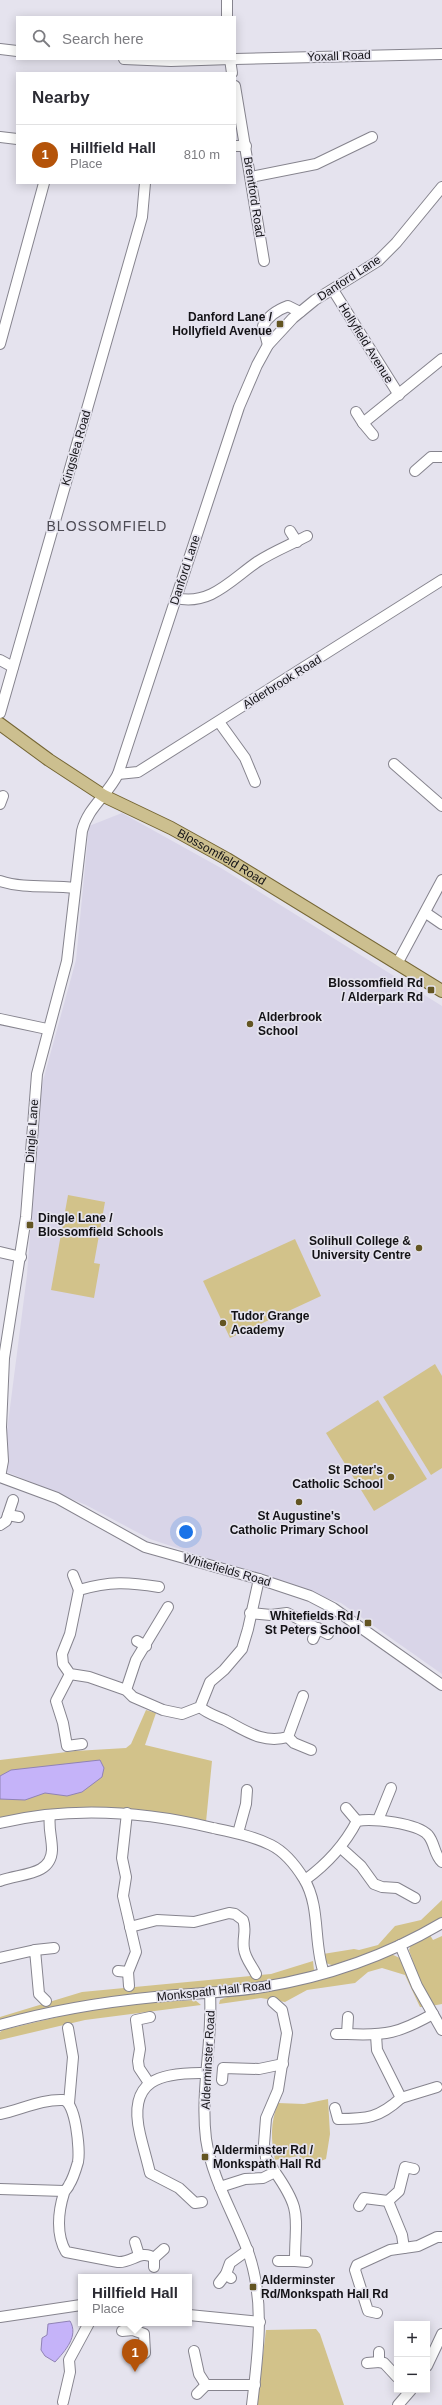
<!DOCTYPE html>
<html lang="en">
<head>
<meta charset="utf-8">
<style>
	:root { --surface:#fff; --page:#f2f2f3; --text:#2b2b33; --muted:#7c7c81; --line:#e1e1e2; --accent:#b45309 }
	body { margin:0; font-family:Helvetica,sans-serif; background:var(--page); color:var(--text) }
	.controls { position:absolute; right:12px; bottom:12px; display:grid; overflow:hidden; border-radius:0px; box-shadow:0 2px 10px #0003 }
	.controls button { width:36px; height:36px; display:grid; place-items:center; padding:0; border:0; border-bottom:1px solid var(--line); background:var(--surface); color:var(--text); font:20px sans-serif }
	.you { position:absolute; left:186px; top:1532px; width:14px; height:14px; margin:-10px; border:3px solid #fff; border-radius:50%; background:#1a73e8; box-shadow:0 0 0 6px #1a73e833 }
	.badge { display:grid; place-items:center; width:26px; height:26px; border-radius:50%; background:var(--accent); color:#fff; font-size:13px; font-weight:700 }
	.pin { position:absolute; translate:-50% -33px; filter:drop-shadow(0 1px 2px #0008) }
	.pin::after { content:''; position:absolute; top:21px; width:14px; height:12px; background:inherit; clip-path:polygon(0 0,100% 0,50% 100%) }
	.popup { position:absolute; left:78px; top:2274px; width:114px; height:52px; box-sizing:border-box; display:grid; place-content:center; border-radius:0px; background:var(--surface); filter:drop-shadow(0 1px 3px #0005); font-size:13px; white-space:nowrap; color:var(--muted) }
	.popup b { font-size:15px; color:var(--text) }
	.popup::after { content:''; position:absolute; left:50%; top:100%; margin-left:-8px; border:8px solid transparent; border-top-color:var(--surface) }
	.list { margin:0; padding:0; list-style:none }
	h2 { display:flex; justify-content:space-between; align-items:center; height:52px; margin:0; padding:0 16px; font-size:17px }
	h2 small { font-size:13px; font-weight:400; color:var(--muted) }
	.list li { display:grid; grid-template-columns:26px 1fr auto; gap:12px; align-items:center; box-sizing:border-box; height:60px; padding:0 16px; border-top:1px solid var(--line) }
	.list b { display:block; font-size:15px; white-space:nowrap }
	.list p { margin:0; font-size:13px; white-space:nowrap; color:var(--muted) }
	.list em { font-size:13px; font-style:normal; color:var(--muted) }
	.icon { flex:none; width:22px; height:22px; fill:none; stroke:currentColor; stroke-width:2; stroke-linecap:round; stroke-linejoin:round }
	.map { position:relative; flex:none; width:442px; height:2405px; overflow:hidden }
	.search { position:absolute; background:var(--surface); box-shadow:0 2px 10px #0003; left:16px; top:16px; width:220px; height:44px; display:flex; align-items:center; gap:10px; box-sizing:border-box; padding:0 14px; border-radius:0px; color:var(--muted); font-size:15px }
	.panel { position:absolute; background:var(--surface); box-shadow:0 2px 10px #0003; left:16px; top:72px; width:220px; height:112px; border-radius:0px }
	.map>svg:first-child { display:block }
	.built { fill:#d9d5e8 }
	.green { fill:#d2c28a }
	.water { fill:#c5b3f9; stroke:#9083b5 }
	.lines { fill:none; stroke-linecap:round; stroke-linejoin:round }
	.minor-casing { stroke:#86848e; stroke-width:12 }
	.major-casing { stroke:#756634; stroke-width:14 }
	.minor { stroke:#fff; stroke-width:10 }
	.major { stroke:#ccbf8f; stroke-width:12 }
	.poi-dot { fill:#635522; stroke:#e5e3ee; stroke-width:1.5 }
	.labels { text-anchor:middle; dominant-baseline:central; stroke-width:3.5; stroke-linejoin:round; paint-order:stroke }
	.street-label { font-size:12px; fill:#131216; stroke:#e5e3ee }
	.poi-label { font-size:12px; font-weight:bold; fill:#131216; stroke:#e5e3ee; text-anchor:end }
	.quarter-label { font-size:14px; letter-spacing:1px; fill:#4c4a53; stroke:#e5e3ee }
</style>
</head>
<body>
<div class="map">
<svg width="442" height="2405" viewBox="0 0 442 2405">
	<rect width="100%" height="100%" fill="#e5e3ee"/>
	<polygon class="built" points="122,813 221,868 442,1006 442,1674 341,1603 150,1539 86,1505 2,1470 27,1275 41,1088 76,960 89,826"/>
	<g class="green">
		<polygon points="68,1195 105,1202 94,1263 100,1264 94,1298 51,1290"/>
		<polygon points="295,1239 321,1296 230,1338 203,1281"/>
		<polygon points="435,1364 442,1376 442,1468 431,1475 383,1397"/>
		<polygon points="378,1400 427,1479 374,1511 326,1433"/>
		<polygon points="146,1710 156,1713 145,1745 212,1761 206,1822 139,1810 0,1820 0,1760 75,1751 126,1748 131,1744"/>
		<path d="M442 1900V1917C408 1938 372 1952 334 1966L326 1963 323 1954 354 1949 359 1950 378 1945 395 1926 421 1920Z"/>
		<polygon points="430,1935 433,1940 442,1936 442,2004 431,2006 420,1982 409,1950 411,1944"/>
		<path d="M391 1954 402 1959 423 2007H420L405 1975 382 1968 368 1972 355 1983 307 1990 285 2002 261 1998 219 2004 220 2000C234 1993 269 1992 286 1988 322 1980 357 1968 391 1954Z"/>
		<polygon points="313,1961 314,1970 311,1973 285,1980 0,2023 0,2017 82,1992 271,1974"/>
		<polygon points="195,2000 201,2005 85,2020 0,2040 0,2032 3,2030 87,2010 140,2003"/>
		<path d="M328 2099 330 2134 326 2159C315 2163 309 2164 299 2156L275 2160C271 2139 270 2124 278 2103L304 2104Z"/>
		<polygon points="316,2329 320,2334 344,2405 257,2405 266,2330"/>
	</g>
	<g class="water">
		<polygon points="100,1760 104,1768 102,1777 82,1792 67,1796 45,1793 25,1800 0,1799 0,1776 11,1770"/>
		<path d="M70 2321C79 2336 65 2351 55 2362L45 2356 41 2350 42 2338 47 2335 48 2324Z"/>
	</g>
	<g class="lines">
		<defs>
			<g id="minor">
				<polyline points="227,0 227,17"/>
				<polyline points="0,49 17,51"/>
				<polyline points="124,59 171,61 231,59"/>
				<polyline points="230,59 232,73"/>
				<polyline points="235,59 442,54"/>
				<polyline points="235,86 264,261"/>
				<polyline points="0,137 17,139"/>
				<polyline points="235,146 246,146"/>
				<polyline points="251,177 316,164 372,137"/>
				<polyline points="333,290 399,395"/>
				<polyline points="0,344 44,183"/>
				<path d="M268 345 263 326C268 316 277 310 288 306L300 312"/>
				<polyline points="356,412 363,423"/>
				<polyline points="373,435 363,423 442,359"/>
				<polyline points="415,471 431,457 442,457"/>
				<polyline points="290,531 297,542"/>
				<path d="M176 598C210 606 231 580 257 562 272 552 290 545 307 536"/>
				<polyline points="0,660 13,667"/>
				<polyline points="0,713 142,217 145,183"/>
				<polyline points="219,722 245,758 255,782"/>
				<polyline points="394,764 442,806"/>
				<polyline points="118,774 138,772 442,580"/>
				<polyline points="0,804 3,796"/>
				<path d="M0 881C24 889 50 885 75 888"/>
				<polyline points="426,913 442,924"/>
				<polyline points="397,964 442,880"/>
				<polyline points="0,1019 47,1029"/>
				<polyline points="0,1252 21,1257"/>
				<path d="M0 1477 3 1461 1 1427 4 1358 26 1217 37 1074 67 961 82 831C88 807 107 796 118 774L239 407 257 365 268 345 293 318 315 300 378 261 396 243 442 187"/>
				<polyline points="0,1477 57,1498 145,1547 259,1579 310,1596 333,1608 442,1685"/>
				<polyline points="8,1515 19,1517"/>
				<polyline points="0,1525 6,1521 13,1500"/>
				<polyline points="73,1575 79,1590"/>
				<path d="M159 1587C128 1582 110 1581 79 1590L70 1634 62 1654 63 1664 70 1674 89 1677 126 1690 133 1697 163 1710 182 1714 200 1707 210 1682 224 1670 242 1649 248 1629 259 1579"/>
				<polyline points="250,1613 271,1615 287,1613 328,1634"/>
				<polyline points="313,1639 318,1628"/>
				<polyline points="137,1641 146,1646"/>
				<polyline points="70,1674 56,1701 63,1723 67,1746 82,1744"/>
				<polyline points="126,1690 136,1660 168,1607"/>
				<path d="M200 1707C208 1714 216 1716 225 1720 246 1731 263 1744 288 1737L303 1696"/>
				<polyline points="288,1737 294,1743 311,1750"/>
				<polyline points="346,1808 357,1821"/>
				<polyline points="127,1813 122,1858 126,1877 123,1896 136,1952 128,1972 129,1986"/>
				<polyline points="378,1820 391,1788"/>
				<path d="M0 1823C71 1806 143 1811 213 1828 232 1832 253 1836 271 1845 285 1852 296 1866 304 1879 321 1907 313 1944 324 1973"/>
				<polyline points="238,1833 246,1804 247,1790"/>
				<polyline points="341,1848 361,1866 374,1884 382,1887 397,1888 415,1898"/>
				<path d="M305 1880C327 1864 344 1846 357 1821 372 1818 417 1823 428 1835 435 1843 434 1855 442 1862"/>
				<path d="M0 1881C18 1873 51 1877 52 1850 52 1837 48 1828 50 1815"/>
				<path d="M130 1927 157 1920 194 1922 229 1913 235 1914 243 1920C247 1930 242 1938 244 1949 245 1958 252 1966 256 1974"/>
				<polyline points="400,1945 417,1986 442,2030"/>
				<polyline points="35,1950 54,1948"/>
				<polyline points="0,1958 35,1950 39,1994 46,2001"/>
				<polyline points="118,1971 128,1972"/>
				<path d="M210 1994C213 2042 200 2090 206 2139 212 2179 233 2212 247 2249 266 2299 258 2354 252 2405"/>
				<path d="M348 2017 347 2034C386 2036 399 2033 433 2014"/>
				<path d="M0 2025C50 2011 103 2002 155 1997 191 1993 227 1993 263 1987 325 1977 388 1955 442 1923"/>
				<polyline points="68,2028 73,2057 69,2103"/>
				<polyline points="336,2034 347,2034"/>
				<polyline points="222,2080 223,2068 259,2069 283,2064"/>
				<polyline points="149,2083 139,2068 138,2061 140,2049 136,2020 150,2017"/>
				<polyline points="401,2098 437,2087"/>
				<path d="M335 2108 338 2119C367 2119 379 2118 401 2098L377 2050 376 2035"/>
				<path d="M0 2114C20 2110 42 2099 63 2100 76 2101 80 2151 78 2162 76 2169 73 2179 69 2185 68 2188 65 2190 64 2193 58 2212 56 2235 66 2252L118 2262C132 2263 141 2249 154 2258V2267"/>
				<path d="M275 2172C303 2212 295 2216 295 2261H278"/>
				<polyline points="220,2187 245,2179 263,2178 275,2172 266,2158 264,2144 266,2118 278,2090 287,2033 282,2010 273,2002"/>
				<polyline points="0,2189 64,2191"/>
				<path d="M202 2202 195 2203 179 2188 150 2173C147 2160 143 2147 140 2134 127 2079 161 2072 206 2073"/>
				<polyline points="359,2206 364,2198 388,2201"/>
				<polyline points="135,2242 139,2255"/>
				<polyline points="404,2248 402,2235 388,2201 399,2191 405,2167 414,2169"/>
				<polyline points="154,2258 164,2249"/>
				<polyline points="295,2261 307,2262"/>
				<polyline points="231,2278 226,2274 230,2263 248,2250"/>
				<polyline points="219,2283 226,2274"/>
				<polyline points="377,2313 368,2311 355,2270 357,2265 390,2250 418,2246 437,2237 442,2237"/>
				<polyline points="189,2315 260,2322"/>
				<polyline points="0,2317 81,2305"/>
				<polyline points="122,2331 133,2330 144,2334 145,2353"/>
				<polyline points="194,2351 199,2374 206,2385 255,2385"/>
				<polyline points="379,2352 379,2362 384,2363 397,2377"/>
				<polyline points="367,2363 379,2362"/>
				<polyline points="427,2366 442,2334"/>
				<polyline points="197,2394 206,2385"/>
				<polyline points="63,2402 70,2372 69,2360 89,2323"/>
				<polyline points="398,2405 411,2390"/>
			</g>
			<g id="major">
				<path id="s1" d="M0 724 49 760 104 796 171 828 227 859 442 991"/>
			</g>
		</defs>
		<use href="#minor" class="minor-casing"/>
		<use href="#major" class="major-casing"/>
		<use href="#minor" class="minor"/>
		<use href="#major" class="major"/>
	</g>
	<g class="poi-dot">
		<rect x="276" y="320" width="8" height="8" rx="2"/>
		<rect x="427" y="986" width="8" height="8" rx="2"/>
		<circle cx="250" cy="1024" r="4"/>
		<rect x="26" y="1221" width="8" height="8" rx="2"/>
		<circle cx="419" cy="1248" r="4"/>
		<circle cx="223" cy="1323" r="4"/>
		<circle cx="391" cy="1477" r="4"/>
		<circle cx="299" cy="1502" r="4"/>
		<rect x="364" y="1619" width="8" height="8" rx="2"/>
		<rect x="201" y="2153" width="8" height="8" rx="2"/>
		<rect x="249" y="2283" width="8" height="8" rx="2"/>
	</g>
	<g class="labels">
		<g class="street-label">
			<text transform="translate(339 56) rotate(-2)">Yoxall Road</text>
			<text transform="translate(254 197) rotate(81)">Brentford Road</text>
			<text transform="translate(349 278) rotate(-33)">Danford Lane</text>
			<text transform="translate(366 343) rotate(58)">Hollyfield Avenue</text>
			<text transform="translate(76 448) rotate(-74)">Kingslea Road</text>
			<text transform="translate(185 570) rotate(-72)">Danford Lane</text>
			<text transform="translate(282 682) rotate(-32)">Alderbrook Road</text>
			<text stroke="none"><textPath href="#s1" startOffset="259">Blossomfield Road</textPath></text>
			<text transform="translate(32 1131) rotate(-86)">Dingle Lane</text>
			<text transform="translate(227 1570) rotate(16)">Whitefields Road</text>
			<text transform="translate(214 1991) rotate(-6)">Monkspath Hall Road</text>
			<text transform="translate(208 2060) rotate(-87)">Alderminster Road</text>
		</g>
		<g class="poi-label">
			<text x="272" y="317">Danford Lane /<tspan x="272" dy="14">Hollyfield Avenue</tspan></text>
			<text x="423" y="983">Blossomfield Rd<tspan x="423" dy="14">/ Alderpark Rd</tspan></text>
			<text x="258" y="1017" text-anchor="start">Alderbrook<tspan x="258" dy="14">School</tspan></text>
			<text x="38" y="1218" text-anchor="start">Dingle Lane /<tspan x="38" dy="14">Blossomfield Schools</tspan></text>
			<text x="411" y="1241">Solihull College &amp;<tspan x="411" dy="14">University Centre</tspan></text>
			<text x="231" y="1316" text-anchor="start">Tudor Grange<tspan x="231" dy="14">Academy</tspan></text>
			<text x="383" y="1470">St Peter's<tspan x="383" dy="14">Catholic School</tspan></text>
			<text x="299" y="1516" text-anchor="middle">St Augustine's<tspan x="299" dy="14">Catholic Primary School</tspan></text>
			<text x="360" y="1616">Whitefields Rd /<tspan x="360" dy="14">St Peters School</tspan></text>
			<text x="213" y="2150" text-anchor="start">Alderminster Rd /<tspan x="213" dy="14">Monkspath Hall Rd</tspan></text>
			<text x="261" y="2280" text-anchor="start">Alderminster<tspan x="261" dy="14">Rd/Monkspath Hall Rd</tspan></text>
		</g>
		<g class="quarter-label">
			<text x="107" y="526">BLOSSOMFIELD</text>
		</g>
	</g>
</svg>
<div class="controls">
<button>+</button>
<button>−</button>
</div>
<div class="you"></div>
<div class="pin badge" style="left:135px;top:2372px">1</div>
<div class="popup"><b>Hillfield Hall</b>Place</div>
<div class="search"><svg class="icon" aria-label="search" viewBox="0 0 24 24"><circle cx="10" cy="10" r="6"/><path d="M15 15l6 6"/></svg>Search here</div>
<section class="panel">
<h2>Nearby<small></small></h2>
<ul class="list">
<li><span class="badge">1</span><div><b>Hillfield Hall</b><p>Place</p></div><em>810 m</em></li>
</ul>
</section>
</div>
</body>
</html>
